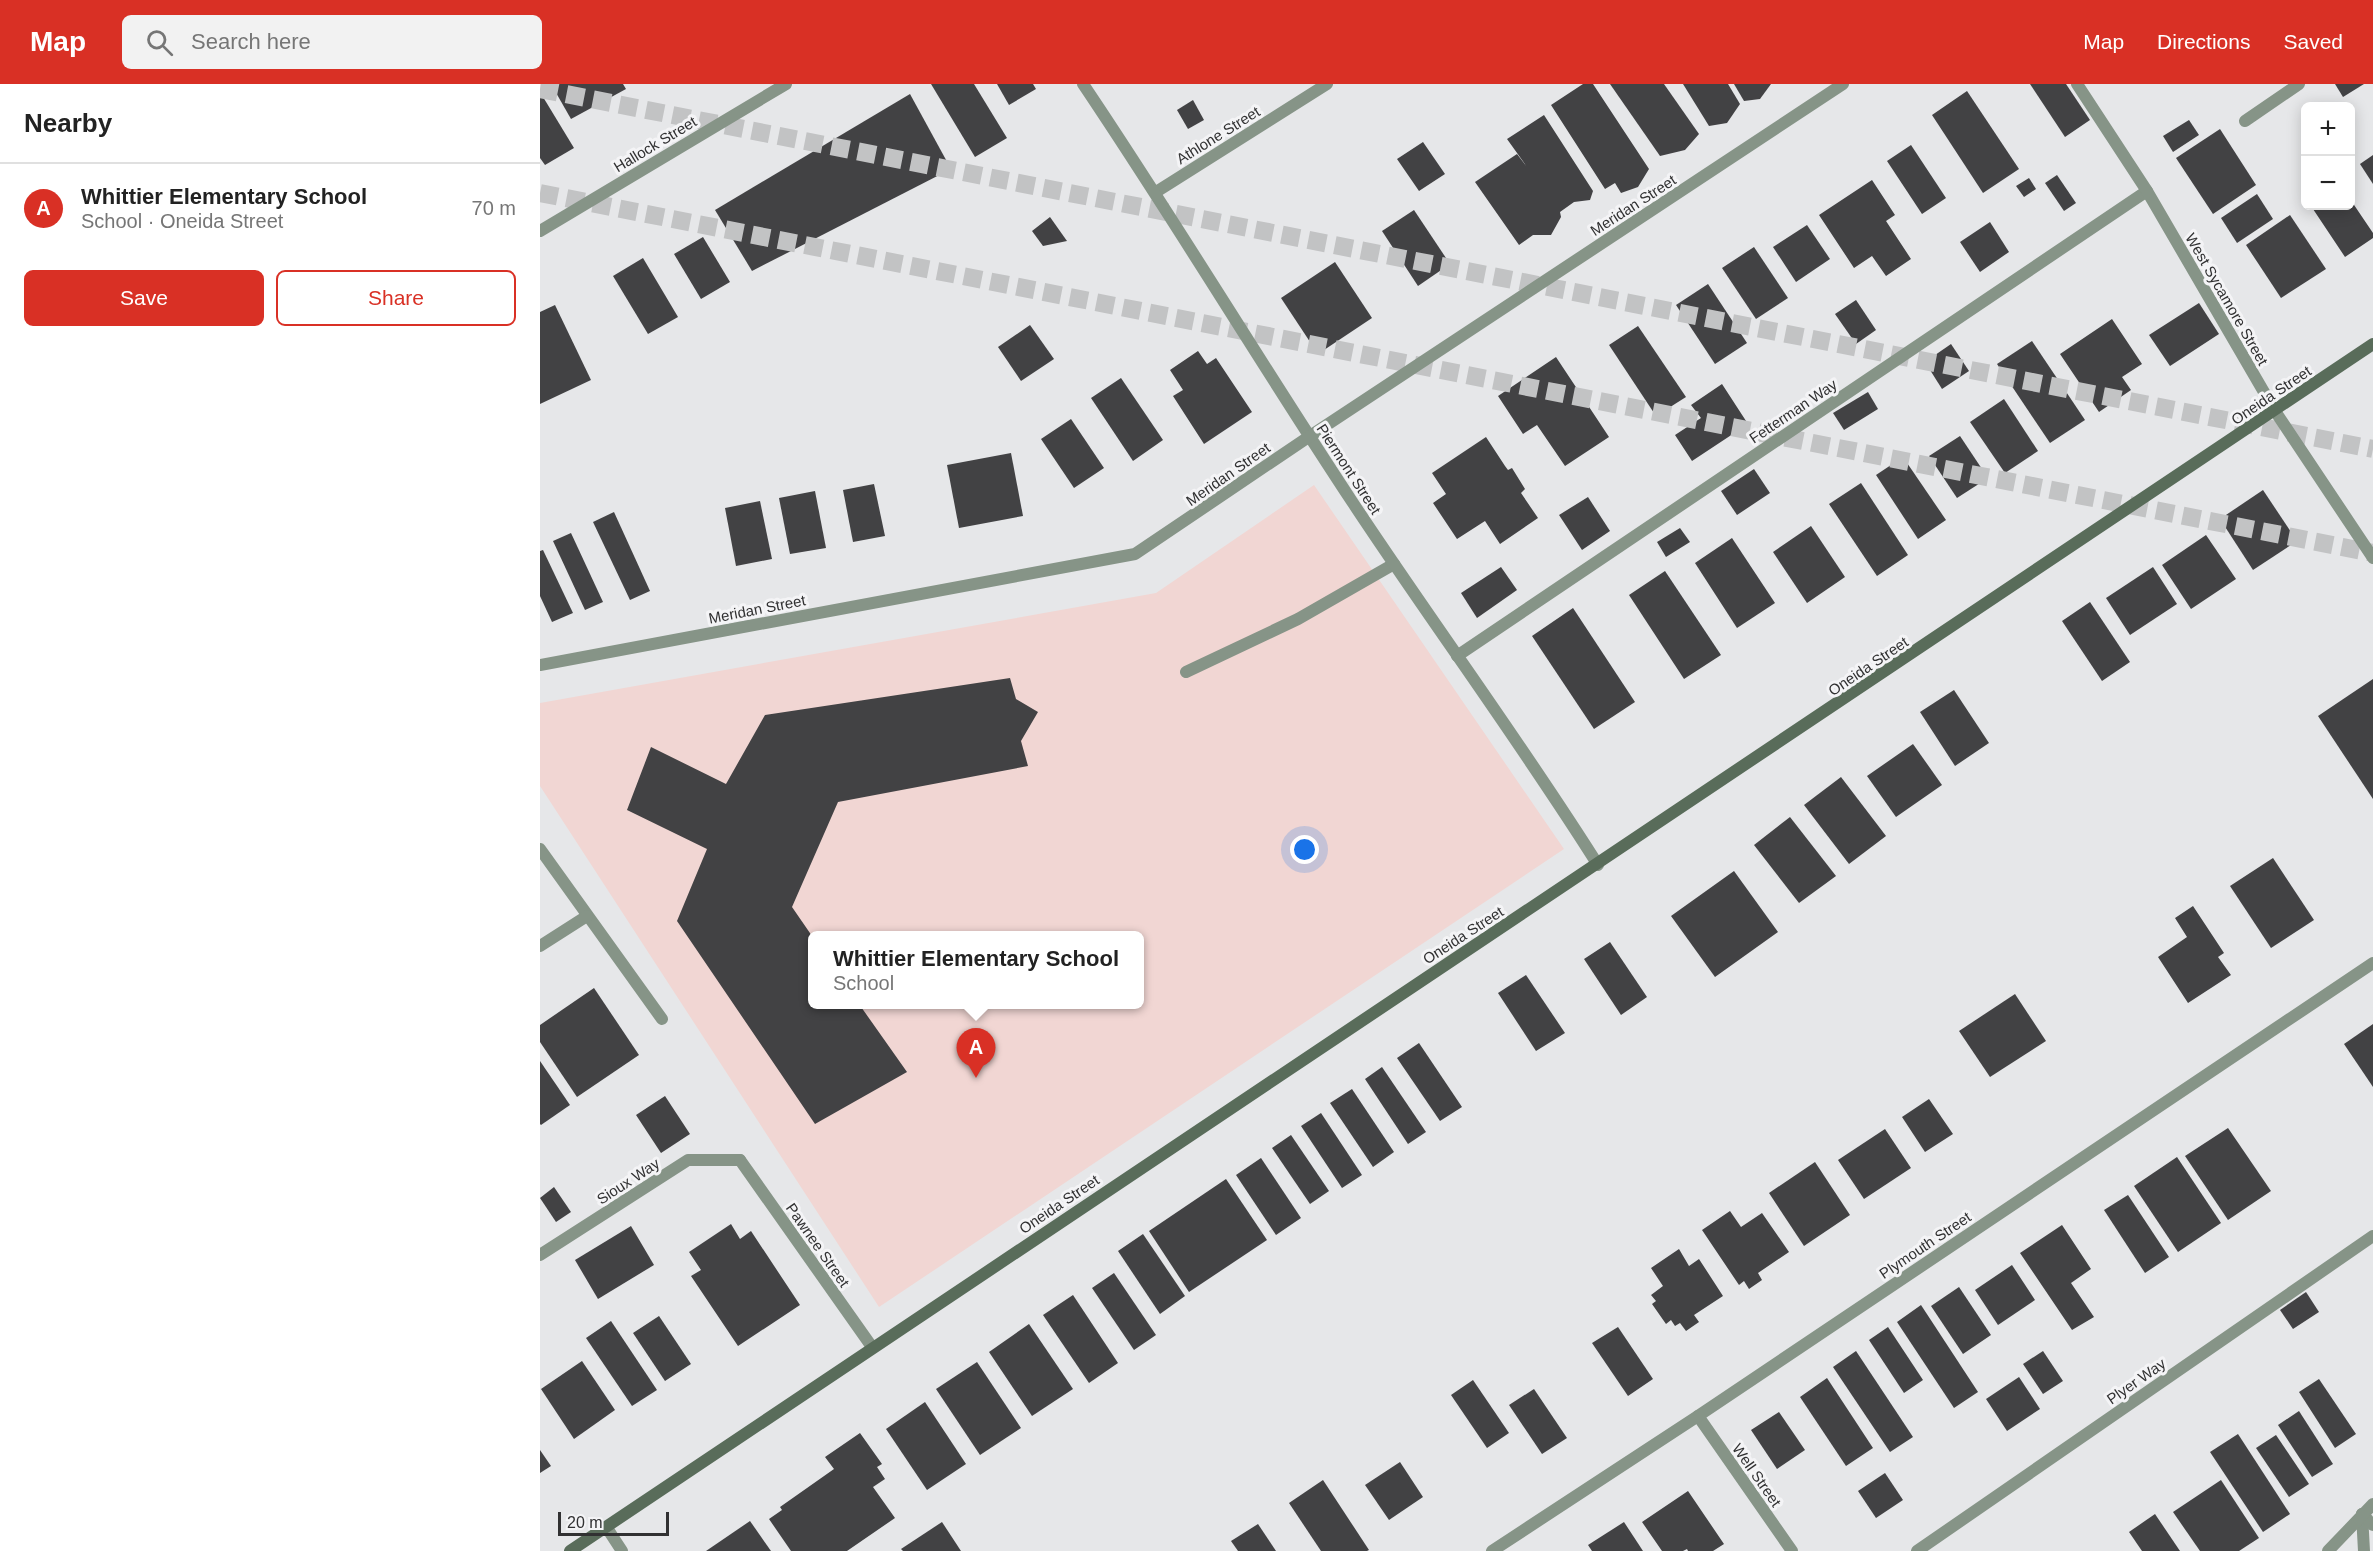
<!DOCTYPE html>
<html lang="en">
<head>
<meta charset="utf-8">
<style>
	:root { --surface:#fff; --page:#f2f2f2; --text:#222; --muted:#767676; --line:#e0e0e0; --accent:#d93025 }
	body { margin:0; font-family:Helvetica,sans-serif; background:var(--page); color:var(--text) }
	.controls { position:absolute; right:18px; top:18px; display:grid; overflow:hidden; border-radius:9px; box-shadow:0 3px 15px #0003 }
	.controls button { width:54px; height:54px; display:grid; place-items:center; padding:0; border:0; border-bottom:2px solid var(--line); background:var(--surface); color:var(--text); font:30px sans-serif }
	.scale { position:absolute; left:18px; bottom:15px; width:111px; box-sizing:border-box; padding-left:6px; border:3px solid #313132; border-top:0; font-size:16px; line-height:21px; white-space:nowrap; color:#313132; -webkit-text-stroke:4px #f4f4f6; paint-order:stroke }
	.you { position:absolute; left:765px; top:766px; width:21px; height:21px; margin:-15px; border:4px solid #fff; border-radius:50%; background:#1a73e8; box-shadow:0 0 0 9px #1a73e833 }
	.badge { display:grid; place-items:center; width:39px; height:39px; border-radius:50%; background:var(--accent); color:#fff; font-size:20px; font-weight:700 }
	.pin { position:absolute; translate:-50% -50px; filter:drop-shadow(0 2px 3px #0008) }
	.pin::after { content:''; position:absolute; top:32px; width:21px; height:18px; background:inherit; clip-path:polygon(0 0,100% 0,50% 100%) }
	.popup { position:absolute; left:268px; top:847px; width:336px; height:78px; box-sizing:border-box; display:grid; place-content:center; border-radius:9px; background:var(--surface); filter:drop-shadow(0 2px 4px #0005); font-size:20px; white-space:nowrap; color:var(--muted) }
	.popup b { font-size:22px; color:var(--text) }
	.popup::after { content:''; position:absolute; left:50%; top:100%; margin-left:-12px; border:12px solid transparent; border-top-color:var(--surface) }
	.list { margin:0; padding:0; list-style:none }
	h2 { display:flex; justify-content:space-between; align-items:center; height:78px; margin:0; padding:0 24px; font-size:26px }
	h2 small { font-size:20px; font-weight:400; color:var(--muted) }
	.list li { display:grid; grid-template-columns:39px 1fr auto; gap:18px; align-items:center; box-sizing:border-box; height:90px; padding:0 24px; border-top:2px solid var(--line) }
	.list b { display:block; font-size:22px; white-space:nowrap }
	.list p { margin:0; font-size:20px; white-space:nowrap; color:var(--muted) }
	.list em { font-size:20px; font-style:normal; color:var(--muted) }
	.actions { display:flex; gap:12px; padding:18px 24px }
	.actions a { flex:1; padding:14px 0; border:2px solid var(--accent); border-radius:9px; text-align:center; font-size:21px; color:var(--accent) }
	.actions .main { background:var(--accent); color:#fff }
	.icon { flex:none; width:33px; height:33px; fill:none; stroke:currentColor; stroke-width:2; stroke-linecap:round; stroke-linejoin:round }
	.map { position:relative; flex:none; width:1833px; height:1467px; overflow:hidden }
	header { display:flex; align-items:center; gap:36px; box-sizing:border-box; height:84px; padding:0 30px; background:var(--accent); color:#fff }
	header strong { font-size:28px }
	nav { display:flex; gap:33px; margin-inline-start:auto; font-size:21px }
	.search { width:420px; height:54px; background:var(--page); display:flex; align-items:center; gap:15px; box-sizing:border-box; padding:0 21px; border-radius:9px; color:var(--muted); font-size:22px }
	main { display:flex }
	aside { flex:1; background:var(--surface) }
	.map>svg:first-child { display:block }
	.education { fill:#f1d6d3; fill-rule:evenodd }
	.building { fill:#424244 }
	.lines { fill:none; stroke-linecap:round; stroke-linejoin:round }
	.highway-tunnel { stroke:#c2c3c4; stroke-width:18; stroke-dasharray:18 9; stroke-linecap:butt }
	.lane { stroke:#869487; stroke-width:12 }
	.street { stroke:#869487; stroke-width:12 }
	.secondary { stroke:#596c5a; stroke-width:12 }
	.labels { text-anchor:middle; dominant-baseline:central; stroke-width:6; stroke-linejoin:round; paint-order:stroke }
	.street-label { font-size:15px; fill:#313132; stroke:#f4f4f6 }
</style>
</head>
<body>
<header>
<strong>Map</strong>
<div class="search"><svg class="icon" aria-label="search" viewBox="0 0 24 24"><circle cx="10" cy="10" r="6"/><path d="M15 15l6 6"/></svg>Search here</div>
<nav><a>Map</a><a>Directions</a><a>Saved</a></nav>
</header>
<main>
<aside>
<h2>Nearby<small></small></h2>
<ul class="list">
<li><span class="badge">A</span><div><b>Whittier Elementary School</b><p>School · Oneida Street</p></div><em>70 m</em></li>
</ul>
<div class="actions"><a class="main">Save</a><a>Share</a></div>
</aside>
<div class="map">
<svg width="1833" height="1467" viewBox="0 0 1833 1467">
	<rect width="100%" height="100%" fill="#e6e7e9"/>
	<path class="education" d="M774 401 1024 765 339 1223 0 702V619L616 509ZM272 852H600V920H272Z"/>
	<g class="building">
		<polygon points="11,0 83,0 86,5 31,35"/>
		<polygon points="391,0 434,0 467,54 435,73"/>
		<polygon points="457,0 493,0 496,5 469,21"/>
		<polygon points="1043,0 1053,0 1109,85 1098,103 1081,109 1075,99 1065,105 1011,21"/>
		<polygon points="1070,0 1124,0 1159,50 1145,66 1120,72"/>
		<polygon points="1143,0 1188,0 1200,20 1187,39 1169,42"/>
		<polygon points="1194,0 1231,0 1220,15 1204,17"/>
		<polygon points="1490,0 1526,0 1550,36 1525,53"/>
		<polygon points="1795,0 1824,0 1803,13"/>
		<polygon points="1427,7 1479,85 1443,109 1392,31"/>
		<polygon points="0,8 34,64 5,81 0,74"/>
		<polygon points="370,10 411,85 212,187 175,126"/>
		<polygon points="653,16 664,36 648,45 637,26"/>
		<polygon points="1004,31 1053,107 1050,116 1034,118 1020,128 1021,133 1011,151 993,151 979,161 935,98 977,70 987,83 967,55"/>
		<polygon points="1649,36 1659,51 1633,68 1623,52"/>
		<polygon points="1680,45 1716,101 1673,130 1636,74"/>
		<polygon points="883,58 905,90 879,107 857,75"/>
		<polygon points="1371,61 1406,114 1382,130 1347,77"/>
		<polygon points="1833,71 1833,100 1820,80"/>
		<polygon points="1517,91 1536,119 1524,127 1505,99"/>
		<polygon points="1489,94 1496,105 1484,113 1476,102"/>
		<polygon points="1332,96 1355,131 1346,137 1371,175 1346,192 1332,172 1314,184 1279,131"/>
		<polygon points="1717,110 1733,135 1697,159 1681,134"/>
		<polygon points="1810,115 1833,149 1833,154 1805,173 1771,122 1810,122"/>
		<polygon points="874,126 910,180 878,202 842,147"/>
		<polygon points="1750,131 1786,185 1741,214 1706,161"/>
		<polygon points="510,133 527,157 503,162 492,147"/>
		<polygon points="1450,138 1469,168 1440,188 1420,158"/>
		<polygon points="1267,141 1290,175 1256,198 1233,163"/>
		<polygon points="163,153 190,198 161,215 134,170"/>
		<polygon points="1214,163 1248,214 1216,235 1182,184"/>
		<polygon points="103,174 138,233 108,250 73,192"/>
		<polygon points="795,178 832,234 778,270 741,214"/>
		<polygon points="1168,200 1207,259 1175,280 1136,221"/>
		<polygon points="1316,216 1336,246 1316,260 1295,230"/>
		<polygon points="1659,219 1679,250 1630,282 1609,251"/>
		<polygon points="15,221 51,296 0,320 0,228"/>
		<polygon points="1572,235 1602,280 1582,293 1591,306 1559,328 1520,270"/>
		<polygon points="490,241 514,275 481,297 458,263"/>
		<polygon points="1098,242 1146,313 1116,332 1069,261"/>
		<polygon points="1492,257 1545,336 1510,359 1457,280"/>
		<polygon points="1411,260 1429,287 1402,305 1385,278"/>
		<polygon points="658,267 667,280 676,274 712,328 664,360 633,312 643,306 630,286"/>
		<polygon points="1016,273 1069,353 1025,382 997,341 983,350 958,312"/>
		<polygon points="581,294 623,356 593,377 551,314"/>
		<polygon points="1182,300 1208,340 1152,377 1135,351 1161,334 1151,321"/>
		<polygon points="1328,308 1338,325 1304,346 1293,329"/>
		<polygon points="1464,315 1498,367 1465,389 1430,338"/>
		<polygon points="531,335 564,384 534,404 501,355"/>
		<polygon points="1420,352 1448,394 1417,414 1389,372"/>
		<polygon points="946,353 965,382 968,386 972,384 985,405 981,409 998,434 960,460 945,437 917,455 893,419 906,410 892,389"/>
		<polygon points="471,369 483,432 419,444 407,381"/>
		<polygon points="1363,373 1406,436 1378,455 1336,391"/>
		<polygon points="1214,385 1230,409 1197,431 1181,407"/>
		<polygon points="1321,399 1368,471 1337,492 1289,420"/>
		<polygon points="334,400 345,452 313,458 303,406"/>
		<polygon points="1723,406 1757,457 1713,486 1680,435"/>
		<polygon points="275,407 286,464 250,470 239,414"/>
		<polygon points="1048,413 1070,447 1042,466 1019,431"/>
		<polygon points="220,417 232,475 196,482 185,424"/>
		<polygon points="74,428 110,507 90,516 53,438"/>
		<polygon points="1271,442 1305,493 1267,519 1233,468"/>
		<polygon points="1140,444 1150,458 1126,473 1117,458"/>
		<polygon points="31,449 63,518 45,526 13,457"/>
		<polygon points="1666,451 1696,495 1651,525 1622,481"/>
		<polygon points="1192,454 1235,519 1197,544 1155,479"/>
		<polygon points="3,466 33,529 12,538 0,512 0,467"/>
		<polygon points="961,483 977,506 937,534 921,509"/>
		<polygon points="1613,483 1637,520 1590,551 1566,514"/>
		<polygon points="1125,487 1181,571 1144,595 1089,511"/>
		<polygon points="1550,518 1590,578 1562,597 1522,537"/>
		<polygon points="1033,524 1095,618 1054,645 992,552"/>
		<polygon points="470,594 476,615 498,628 481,657 488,682 298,718 252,823 272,852 272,920 319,920 367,988 275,1040 137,837 167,765 87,726 111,663 186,700 225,631"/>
		<polygon points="1833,595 1833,715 1778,632"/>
		<polygon points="1414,606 1449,659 1415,682 1380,628"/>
		<polygon points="1373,660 1402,701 1356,733 1327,692"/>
		<polygon points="1301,693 1346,752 1309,780 1264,721"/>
		<polygon points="1250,733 1296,792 1259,819 1214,761"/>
		<polygon points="1733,774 1774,836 1731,864 1690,802"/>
		<polygon points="1194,787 1238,848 1175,893 1131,832"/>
		<polygon points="1653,822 1684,869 1678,873 1691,891 1648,919 1618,873 1647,853 1635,834"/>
		<polygon points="1070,858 1107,913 1081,931 1044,875"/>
		<polygon points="986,891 1025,949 996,967 958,909"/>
		<polygon points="54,904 99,971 37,1013 0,958 0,941"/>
		<polygon points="1475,910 1506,957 1450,993 1419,947"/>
		<polygon points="1833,940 1833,1003 1804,960"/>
		<polygon points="879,959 922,1023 900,1037 857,974"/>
		<polygon points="0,977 30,1021 1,1041 0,1040"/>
		<polygon points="842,983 886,1048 868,1060 825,995"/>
		<polygon points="812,1005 854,1068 833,1083 790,1019"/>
		<polygon points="125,1012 150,1050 121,1069 96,1031"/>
		<polygon points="1389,1015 1413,1050 1385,1068 1362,1033"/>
		<polygon points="781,1029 822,1091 802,1104 761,1042"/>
		<polygon points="1688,1044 1731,1107 1688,1136 1645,1072"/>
		<polygon points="1345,1045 1371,1084 1324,1115 1298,1076"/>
		<polygon points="751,1051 789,1107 770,1120 732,1064"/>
		<polygon points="1637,1073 1681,1139 1638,1168 1594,1102"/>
		<polygon points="721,1074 761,1134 736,1151 696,1091"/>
		<polygon points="1275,1078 1310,1131 1264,1162 1229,1109"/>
		<polygon points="686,1095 727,1156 649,1208 609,1147"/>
		<polygon points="14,1103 31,1128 16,1138 0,1114"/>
		<polygon points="1588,1111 1629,1173 1605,1189 1564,1126"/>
		<polygon points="1190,1127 1201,1143 1222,1129 1249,1168 1218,1189 1222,1196 1209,1205 1204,1197 1199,1201 1162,1146"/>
		<polygon points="191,1140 200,1155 211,1147 260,1221 198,1262 151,1192 161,1186 149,1168"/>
		<polygon points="1522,1141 1551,1185 1531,1199 1554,1233 1532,1246 1480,1169"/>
		<polygon points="91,1142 114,1181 58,1215 35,1176"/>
		<polygon points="603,1150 645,1212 620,1230 578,1167"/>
		<polygon points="1139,1165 1149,1182 1159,1175 1183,1212 1154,1231 1159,1238 1146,1247 1140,1239 1135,1242 1131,1236 1126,1240 1112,1220 1116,1217 1111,1211 1123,1202 1111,1184"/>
		<polygon points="1472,1181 1495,1216 1458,1241 1435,1206"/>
		<polygon points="574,1189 616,1251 594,1266 552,1204"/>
		<polygon points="1419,1203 1451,1251 1423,1270 1391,1222"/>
		<polygon points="1766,1208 1779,1228 1753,1245 1740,1226"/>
		<polygon points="533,1211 578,1279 549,1299 503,1231"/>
		<polygon points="1381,1221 1438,1308 1414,1324 1357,1238"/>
		<polygon points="119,1232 151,1280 125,1297 93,1249"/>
		<polygon points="71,1237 117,1306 92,1322 46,1254"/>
		<polygon points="489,1240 533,1305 492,1332 449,1268"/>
		<polygon points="1078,1243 1113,1295 1088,1312 1052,1259"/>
		<polygon points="1348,1243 1383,1296 1364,1309 1329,1256"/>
		<polygon points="1316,1267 1373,1353 1350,1368 1293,1283"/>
		<polygon points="1503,1267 1523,1297 1503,1310 1483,1280"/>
		<polygon points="42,1277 75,1326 34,1355 1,1305"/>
		<polygon points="437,1278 481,1344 440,1371 396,1305"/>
		<polygon points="1479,1293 1500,1325 1467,1347 1446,1315"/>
		<polygon points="1287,1294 1333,1364 1306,1382 1260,1313"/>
		<polygon points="1779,1295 1816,1350 1795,1364 1759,1308"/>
		<polygon points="933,1296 969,1349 947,1364 911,1311"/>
		<polygon points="994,1305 1027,1354 1002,1370 969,1321"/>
		<polygon points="385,1318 426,1380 387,1406 346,1345"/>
		<polygon points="1759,1327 1793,1380 1772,1393 1738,1341"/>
		<polygon points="1239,1328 1265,1366 1237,1385 1211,1346"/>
		<polygon points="320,1349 342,1380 337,1383 345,1395 333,1403 355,1434 307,1467 251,1467 229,1435 242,1426 240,1423 294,1385 285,1373"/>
		<polygon points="1698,1350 1750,1430 1723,1448 1670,1368"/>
		<polygon points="1736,1351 1769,1400 1749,1413 1716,1364"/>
		<polygon points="0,1366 11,1382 0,1389"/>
		<polygon points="860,1378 883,1413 849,1436 825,1401"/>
		<polygon points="1345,1389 1363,1416 1336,1434 1318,1407"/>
		<polygon points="783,1396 829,1466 827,1467 781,1467 749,1419"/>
		<polygon points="1681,1396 1719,1454 1699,1467 1660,1467 1633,1428"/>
		<polygon points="1148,1407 1184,1460 1173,1467 1148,1467 1147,1465 1143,1467 1122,1467 1102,1438"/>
		<polygon points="1615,1430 1640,1467 1602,1467 1589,1448"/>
		<polygon points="210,1437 231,1467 166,1467"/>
		<polygon points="402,1438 421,1467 363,1467 361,1465"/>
		<polygon points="1084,1438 1103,1467 1052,1467 1048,1461"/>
		<polygon points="718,1440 736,1467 698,1467 691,1457"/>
	</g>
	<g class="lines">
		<g class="highway-tunnel">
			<polyline points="0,5 1833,365"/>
			<polyline points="0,109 1833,469"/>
		</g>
		<g class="lane">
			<polyline points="1705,37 1759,0"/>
			<polyline points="616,108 787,0"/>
			<polyline points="917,572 1607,107"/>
			<polyline points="646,588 758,535 854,480"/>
			<polyline points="0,1171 148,1076 200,1076"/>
			<polyline points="67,1444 82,1467"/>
			<polyline points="1377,1467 1833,1152"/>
		</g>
		<g class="street">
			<path d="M543 0C636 138 721 280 813 419 893 540 980 657 1058 781"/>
			<polyline points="1537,0 1607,107 1735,327 1833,474"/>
			<polyline points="0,147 246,0"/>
			<polyline points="0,581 595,470 770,352 1303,0"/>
			<polyline points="0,765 122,935"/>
			<polyline points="0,862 47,832"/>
			<polyline points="200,1076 332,1263"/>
			<polyline points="1158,1332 1252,1467"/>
			<polyline points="1822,1430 1824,1467"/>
			<polyline points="1822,1430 1833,1441"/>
			<polyline points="952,1467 1158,1332 1833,879"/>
			<polyline points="1788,1467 1833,1420"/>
		</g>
		<polyline class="secondary" points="30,1467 1833,260"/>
	</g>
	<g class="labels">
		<g class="street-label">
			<text transform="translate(678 51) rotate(-32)">Athlone Street</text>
			<text transform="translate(115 60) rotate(-31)">Hallock Street</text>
			<text transform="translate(1093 121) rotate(-33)">Meridan Street</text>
			<text transform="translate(1687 215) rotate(60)">West Sycamore Street</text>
			<text transform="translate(1731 311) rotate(-34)">Oneida Street</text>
			<text transform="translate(1253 327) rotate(-34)">Fetterman Way</text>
			<text transform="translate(809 385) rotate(57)">Piermont Street</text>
			<text transform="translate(688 390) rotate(-35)">Meridan Street</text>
			<text transform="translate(217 525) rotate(-11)">Meridan Street</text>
			<text transform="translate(1328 582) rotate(-34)">Oneida Street</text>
			<text transform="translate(923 851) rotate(-33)">Oneida Street</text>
			<text transform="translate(88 1097) rotate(-33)">Sioux Way</text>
			<text transform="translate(519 1120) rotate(-34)">Oneida Street</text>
			<text transform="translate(278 1161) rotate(55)">Pawnee Street</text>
			<text transform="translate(1385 1161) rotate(-34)">Plymouth Street</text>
			<text transform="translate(1596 1297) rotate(-35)">Plyer Way</text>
			<text transform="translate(1217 1391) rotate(55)">Well Street</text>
		</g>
	</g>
</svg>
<div class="controls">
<button>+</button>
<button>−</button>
</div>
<div class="scale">20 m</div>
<div class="you"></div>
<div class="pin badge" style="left:436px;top:994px">A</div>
<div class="popup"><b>Whittier Elementary School</b>School</div>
</div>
</main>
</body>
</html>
